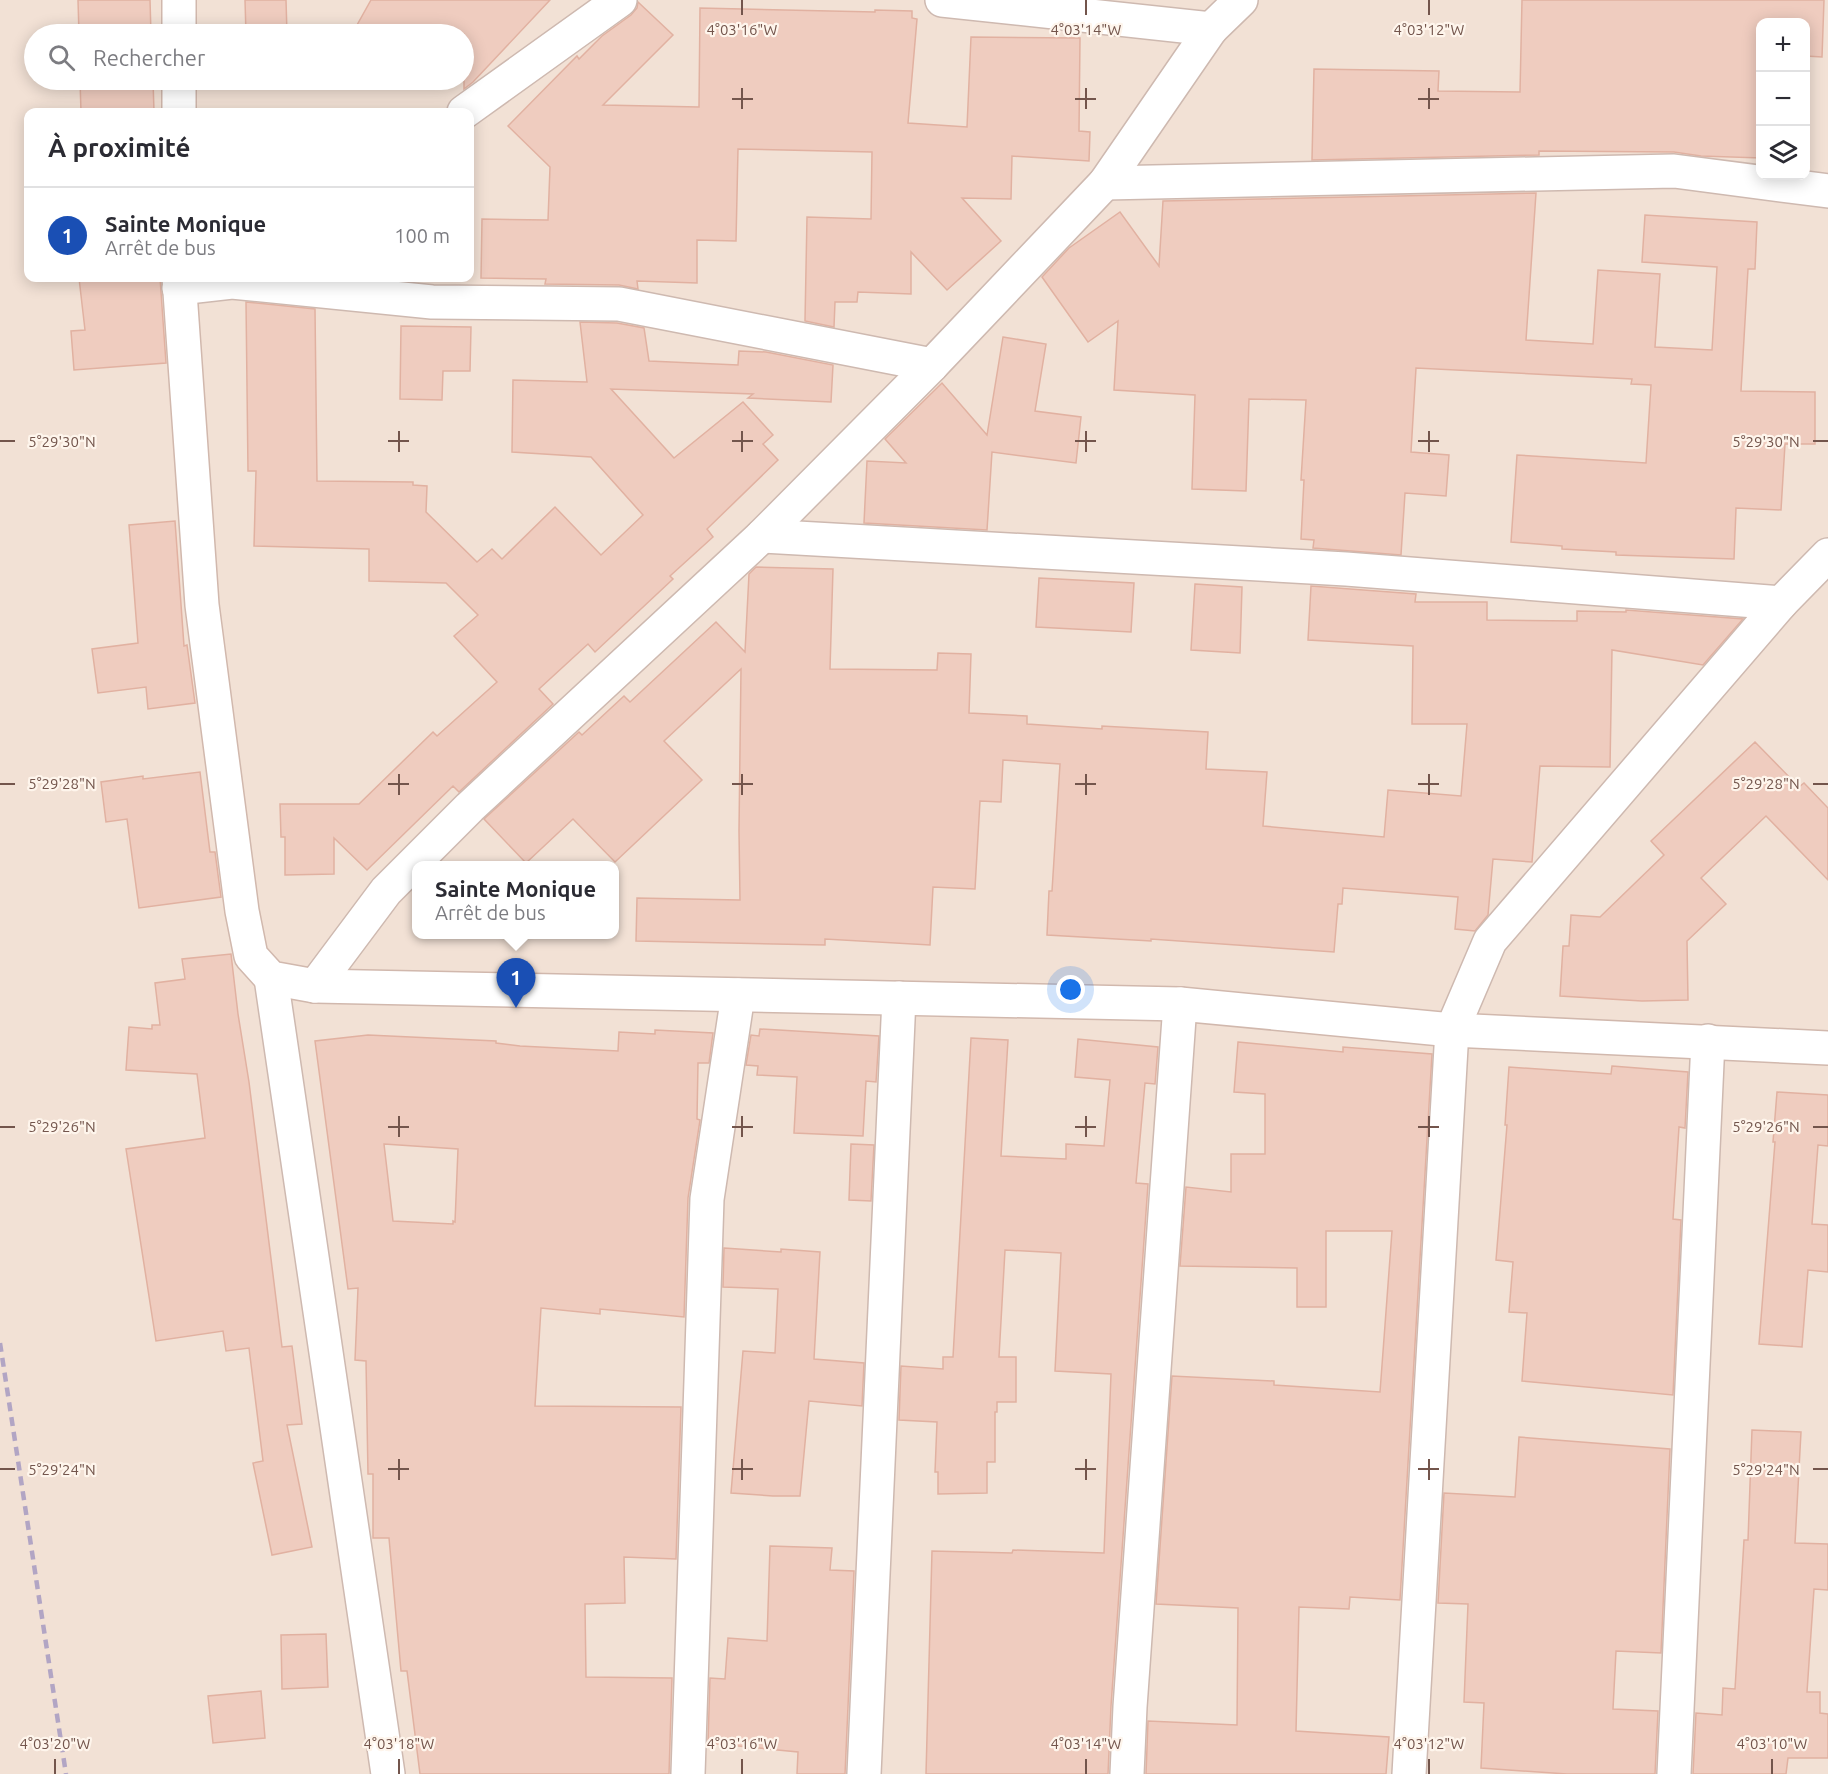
<!DOCTYPE html>
<html lang="fr">
<head>
<meta charset="utf-8">
<style>
	:root { --surface:#fff; --page:#f7f7f7; --text:#2b2b33; --muted:#7c7c81; --line:#e1e1e2; --accent:#de5f52 }
	body { margin:0; font-family:Ubuntu,sans-serif; background:var(--page); color:var(--text) }
	.controls { position:absolute; right:18px; top:18px; display:grid; overflow:hidden; border-radius:12px; box-shadow:0 3px 15px #0003 }
	.controls button { width:54px; height:54px; display:grid; place-items:center; padding:0; border:0; border-bottom:2px solid var(--line); background:var(--surface); color:var(--text); font:30px sans-serif }
	.you { position:absolute; left:1071px; top:990px; width:21px; height:21px; margin:-15px; border:4px solid #fff; border-radius:50%; background:#1a73e8; box-shadow:0 0 0 9px #1a73e833 }
	.badge { display:grid; place-items:center; width:39px; height:39px; border-radius:50%; background:var(--accent); color:#fff; font-size:20px; font-weight:700 }
	.pin { position:absolute; translate:-50% -50px; filter:drop-shadow(0 2px 3px #0008) }
	.pin::after { content:''; position:absolute; top:32px; width:21px; height:18px; background:inherit; clip-path:polygon(0 0,100% 0,50% 100%) }
	.popup { position:absolute; left:412px; top:861px; width:207px; height:78px; box-sizing:border-box; display:grid; place-content:center; border-radius:12px; background:var(--surface); filter:drop-shadow(0 2px 4px #0005); font-size:20px; white-space:nowrap; color:var(--muted) }
	.popup b { font-size:22px; color:var(--text) }
	.popup::after { content:''; position:absolute; left:50%; top:100%; margin-left:-12px; border:12px solid transparent; border-top-color:var(--surface) }
	.list { margin:0; padding:0; list-style:none }
	h2 { display:flex; justify-content:space-between; align-items:center; height:78px; margin:0; padding:0 24px; font-size:26px }
	h2 small { font-size:20px; font-weight:400; color:var(--muted) }
	.list li { display:grid; grid-template-columns:39px 1fr auto; gap:18px; align-items:center; box-sizing:border-box; height:96px; padding:0 24px; border-top:2px solid var(--line) }
	.list b { display:block; font-size:22px; white-space:nowrap }
	.list p { margin:0; font-size:20px; white-space:nowrap; color:var(--muted) }
	.list em { font-size:20px; font-style:normal; color:var(--muted) }
	.icon { flex:none; width:33px; height:33px; fill:none; stroke:currentColor; stroke-width:2; stroke-linecap:round; stroke-linejoin:round }
	.map { position:relative; flex:none; width:1828px; height:1774px; overflow:hidden }
	.search { position:absolute; background:var(--surface); box-shadow:0 3px 15px #0003; left:24px; top:24px; width:450px; height:66px; display:flex; align-items:center; gap:15px; box-sizing:border-box; padding:0 21px; border-radius:33px; color:var(--muted); font-size:22px }
	.panel { position:absolute; background:var(--surface); box-shadow:0 3px 15px #0003; left:24px; top:108px; width:450px; height:174px; border-radius:12px }
	.map>svg:first-child { display:block }
	.residential { fill:#f2e1d5; fill-rule:evenodd }
	.building { fill:#efccbf; stroke:#e1b1a1; stroke-width:1.5; fill-rule:evenodd }
	.lines { fill:none; stroke-linecap:round; stroke-linejoin:round }
	.street-casing { stroke:#ceb9b0; stroke-width:36 }
	.secondary-casing { stroke:#d1b8ad; stroke-width:36 }
	.street { stroke:#fff; stroke-width:33 }
	.secondary { stroke:#fff; stroke-width:33 }
	.rail { stroke:#b2a5c4; stroke-width:4.5; stroke-dasharray:9 6; stroke-linecap:butt }
	.ticks { fill:none; stroke:#73554c; stroke-width:2 }
	.ticks-label { font-size:15px; text-anchor:middle; fill:#73554c; stroke:#fef5ec; stroke-width:4.5; stroke-linejoin:round; paint-order:stroke }
</style>
</head>
<body>
<div class="map">
<svg width="1828" height="1774" viewBox="0 0 1828 1774">
	<rect width="100%" height="100%" fill="#fbf0e6"/>
	<path class="residential" d="M0 0H1828V1774H0ZM1760 22H1806V176H1760ZM34 34H464V80H34ZM28 112H470V278H28ZM417 866H615V934H417Z"/>
	<g class="building">
		<polygon points="78,0 150,0 151,34 79,34"/>
		<polygon points="245,0 286,0 287,34 246,34"/>
		<polygon points="371,0 550,0 473,82 464,89 464,34 352,34"/>
		<polygon points="1522,0 1824,0 1822,57 1806,56 1806,22 1761,22 1761,158 1701,156 1674,152 1539,151 1539,155 1312,160 1314,69 1439,71 1438,91 1520,92"/>
		<polygon points="638,2 673,35 603,105 699,107 700,8 875,12 875,10 912,11 912,18 917,19 908,123 967,127 971,37 1080,38 1079,131 1090,132 1089,161 1012,156 1011,199 962,198 1001,241 947,290 911,252 911,294 858,292 857,302 835,302 834,327 805,321 807,217 871,219 872,152 738,149 736,241 697,240 697,283 637,281 638,289 619,285 545,284 546,279 481,278 482,219 548,220 550,167 508,126 577,56 579,59 602,36 631,15 637,8"/>
		<polygon points="80,80 153,80 154,112 81,112"/>
		<polygon points="1536,193 1526,340 1593,344 1598,270 1660,274 1655,347 1712,350 1717,267 1642,262 1645,215 1757,222 1755,269 1748,269 1741,391 1815,392 1815,444 1785,444 1781,510 1736,508 1734,559 1616,555 1616,552 1562,549 1562,546 1511,542 1517,455 1646,463 1651,385 1631,384 1632,379 1416,368 1411,452 1449,455 1446,496 1405,493 1401,555 1313,548 1314,540 1301,539 1304,480 1301,480 1306,400 1249,399 1246,491 1192,489 1195,395 1114,390 1118,321 1088,342 1042,277 1069,248 1120,212 1159,266 1163,201"/>
		<polygon points="79,278 160,278 166,363 74,370 71,331 85,330"/>
		<polygon points="246,302 315,309 317,481 413,482 413,485 427,486 426,512 477,562 492,549 502,559 555,507 601,555 643,515 591,457 512,452 513,380 587,382 580,322 617,323 644,328 649,361 738,365 739,351 766,352 833,365 831,402 748,398 753,394 611,389 674,458 743,402 773,435 763,444 778,460 707,529 713,537 670,576 673,579 595,652 588,644 539,689 553,704 459,792 453,786 367,870 334,838 334,874 285,875 285,837 281,837 280,804 359,804 433,732 437,736 497,682 454,636 478,615 446,583 369,581 369,549 254,546 256,471 248,471"/>
		<polygon points="401,326 471,327 470,371 443,371 442,400 400,399"/>
		<polygon points="1003,337 1046,344 1035,411 1081,417 1076,463 992,452 987,530 864,523 867,461 906,463 885,439 942,383 987,435"/>
		<polygon points="175,521 184,646 187,645 195,703 148,709 146,687 98,693 92,649 138,643 129,525"/>
		<polygon points="756,567 833,569 830,669 937,670 938,653 971,654 969,713 1027,716 1027,724 1102,729 1102,726 1208,732 1206,769 1267,772 1263,826 1384,837 1388,790 1461,796 1467,724 1412,724 1413,646 1308,640 1311,586 1416,594 1415,602 1487,602 1487,620 1577,621 1577,611 1626,612 1626,610 1743,619 1703,665 1612,650 1610,767 1540,766 1532,862 1493,859 1488,915 1475,931 1455,929 1458,897 1343,888 1342,904 1338,904 1334,952 1151,939 1151,941 1047,935 1049,891 1052,891 1060,764 1003,760 1001,802 980,801 975,889 933,887 930,945 825,939 825,945 636,941 637,898 740,900 739,831 741,669 664,741 702,780 615,862 573,819 526,863 484,819 579,732 582,735 624,696 630,702 716,622 745,652 749,574"/>
		<polygon points="1039,578 1134,583 1131,632 1036,627"/>
		<polygon points="1195,584 1242,587 1240,653 1191,650"/>
		<polygon points="1755,742 1799,787 1804,783 1828,808 1828,880 1766,816 1701,878 1726,904 1687,941 1688,1000 1642,1001 1560,996 1563,946 1569,946 1571,915 1600,917 1664,855 1651,841"/>
		<polygon points="200,772 210,852 215,852 221,897 139,908 127,819 106,822 101,782 143,776 143,779"/>
		<polygon points="231,954 238,1014 249,1082 282,1347 292,1346 302,1424 287,1425 312,1547 272,1555 253,1463 263,1461 249,1348 226,1351 223,1331 156,1341 126,1149 205,1138 197,1074 126,1070 129,1027 152,1029 152,1025 160,1025 155,983 185,979 182,959"/>
		<polygon points="760,1029 879,1036 876,1082 866,1081 863,1136 794,1133 797,1077 757,1075 758,1066 746,1065 751,1035 759,1036"/>
		<path d="M655 1030 713 1033 709 1063H698L697 1119 700 1120 688 1198 684 1317 600 1309V1314L541 1308 535 1406 681 1407 676 1559 624 1557 625 1603 585 1604 586 1677 672 1678 669 1774H420L407 1671H401L389 1538H373V1474H368L366 1361 355 1360 358 1288 348 1289 315 1041 368 1035 496 1041V1043L520 1046 618 1051 619 1032 655 1034ZM384 1144 458 1149 455 1222 453 1221V1224L393 1221Z"/>
		<polygon points="971,1038 1008,1040 1001,1156 1066,1159 1066,1144 1104,1146 1110,1080 1075,1077 1078,1039 1158,1047 1155,1084 1145,1083 1136,1183 1148,1184 1111,1706 1108,1774 926,1774 932,1551 1012,1553 1013,1550 1104,1553 1111,1374 1055,1371 1061,1253 1005,1250 999,1357 1016,1357 1016,1402 997,1402 997,1412 995,1412 995,1462 987,1462 987,1493 938,1494 938,1472 935,1472 937,1422 899,1420 901,1366 943,1369 943,1357 953,1357"/>
		<polygon points="1238,1042 1343,1052 1343,1047 1432,1054 1400,1600 1350,1597 1349,1609 1299,1607 1296,1731 1389,1737 1386,1774 1146,1774 1148,1721 1237,1725 1238,1608 1156,1604 1172,1376 1274,1381 1274,1385 1380,1392 1392,1231 1326,1231 1326,1307 1297,1307 1297,1268 1180,1266 1186,1187 1231,1192 1231,1154 1265,1154 1265,1094 1234,1092"/>
		<polygon points="1612,1066 1688,1072 1685,1128 1679,1127 1673,1219 1681,1220 1673,1395 1522,1381 1527,1313 1509,1312 1513,1262 1496,1260 1507,1125 1505,1125 1509,1067 1611,1074"/>
		<polygon points="1777,1092 1828,1095 1828,1146 1818,1145 1812,1224 1828,1225 1828,1272 1808,1270 1802,1347 1759,1344 1775,1142 1773,1142"/>
		<polygon points="851,1144 874,1145 871,1201 849,1200"/>
		<polygon points="724,1248 781,1252 781,1249 820,1252 814,1359 864,1363 862,1406 809,1401 800,1496 773,1496 731,1493 743,1351 775,1353 778,1289 723,1287"/>
		<polygon points="1752,1430 1801,1432 1795,1543 1828,1544 1828,1590 1814,1589 1807,1692 1820,1692 1820,1713 1828,1714 1828,1758 1788,1758 1786,1774 1693,1774 1696,1713 1722,1715 1723,1688 1735,1689 1744,1540 1748,1540"/>
		<polygon points="1519,1437 1670,1449 1661,1653 1616,1651 1613,1709 1658,1711 1655,1774 1567,1774 1481,1768 1484,1703 1464,1702 1468,1604 1438,1603 1444,1493 1515,1497"/>
		<polygon points="770,1546 832,1548 830,1570 854,1571 845,1774 797,1774 798,1752 708,1743 710,1678 725,1679 728,1638 767,1641"/>
		<polygon points="326,1634 328,1687 282,1689 281,1635"/>
		<polygon points="261,1691 265,1738 213,1743 208,1696"/>
	</g>
	<g class="lines">
		<defs>
			<g id="street">
				<polyline points="942,0 1211,29"/>
				<polyline points="464,112 620,0"/>
				<polyline points="1105,183 1674,171 1828,191"/>
				<polyline points="179,288 232,282 432,302 619,304 932,365"/>
				<polyline points="762,536 1346,569 1781,603"/>
				<polyline points="271,978 388,1774"/>
				<polyline points="315,986 386,891 470,807 762,536 932,365 1105,183 1211,29 1241,0"/>
				<polyline points="688,1774 707,1199 738,995"/>
				<polyline points="864,1774 899,998"/>
				<polyline points="1127,1774 1130,1707 1180,1004"/>
				<polyline points="1409,1774 1452,1030 1490,941 1781,603 1828,555"/>
				<polyline points="1674,1774 1708,1041"/>
			</g>
			<g id="secondary">
				<polyline points="179,0 179,34"/>
				<polyline points="179,80 179,112"/>
				<polyline points="179,278 202,605 242,911 251,956 271,978 315,986 1180,1004 1452,1030 1828,1048"/>
			</g>
		</defs>
		<use href="#street" class="street-casing"/>
		<use href="#secondary" class="secondary-casing"/>
		<use href="#street" class="street"/>
		<use href="#secondary" class="secondary"/>
		<polyline class="rail" points="0,1343 66,1774"/>
	</g>
	<path class="ticks" d="M742 0V15M1086 0V15M1429 0V15M742 88V109M1086 88V109M1429 88V109M732 99H753M1075 99H1096M1418 99H1439M399 431V452M742 431V452M1086 431V452M1429 431V452M0 441H15M388 441H409M732 441H753M1075 441H1096M1418 441H1439M1813 441H1828M399 774V795M742 774V795M1086 774V795M1429 774V795M0 784H15M388 784H409M732 784H753M1075 784H1096M1418 784H1439M1813 784H1828M399 1116V1137M742 1116V1137M1086 1116V1137M1429 1116V1137M0 1127H15M388 1127H409M732 1127H753M1075 1127H1096M1418 1127H1439M1813 1127H1828M399 1459V1480M742 1459V1480M1086 1459V1480M1429 1459V1480M0 1469H15M388 1469H409M732 1469H753M1075 1469H1096M1418 1469H1439M1813 1469H1828M55 1759V1774M399 1759V1774M742 1759V1774M1086 1759V1774M1429 1759V1774M1772 1759V1774"/>
	<g class="ticks-label">
		<text x="742" y="35">4°03'16"W</text>
		<text x="1086" y="35">4°03'14"W</text>
		<text x="1429" y="35">4°03'12"W</text>
		<text x="62" y="447">5°29'30"N</text>
		<text x="1766" y="447">5°29'30"N</text>
		<text x="62" y="789">5°29'28"N</text>
		<text x="1766" y="789">5°29'28"N</text>
		<text x="62" y="1132">5°29'26"N</text>
		<text x="1766" y="1132">5°29'26"N</text>
		<text x="62" y="1475">5°29'24"N</text>
		<text x="1766" y="1475">5°29'24"N</text>
		<text x="55" y="1749">4°03'20"W</text>
		<text x="399" y="1749">4°03'18"W</text>
		<text x="742" y="1749">4°03'16"W</text>
		<text x="1086" y="1749">4°03'14"W</text>
		<text x="1429" y="1749">4°03'12"W</text>
		<text x="1772" y="1749">4°03'10"W</text>
	</g>
</svg>
<div class="controls">
<button>+</button>
<button>−</button>
<button><svg class="icon" aria-label="layers" viewBox="0 0 24 24"><path d="M12 4l9 5-9 5-9-5zM3 14l9 5 9-5"/></svg></button>
</div>
<div class="you"></div>
<div class="pin badge" style="left:516px;top:1008px;background:#1a4fb4">1</div>
<div class="popup"><b>Sainte Monique</b>Arrêt de bus</div>
<div class="search"><svg class="icon" aria-label="search" viewBox="0 0 24 24"><circle cx="10" cy="10" r="6"/><path d="M15 15l6 6"/></svg>Rechercher</div>
<section class="panel">
<h2>À proximité<small></small></h2>
<ul class="list">
<li><span class="badge" style="background:#1a4fb4">1</span><div><b>Sainte Monique</b><p>Arrêt de bus</p></div><em>100 m</em></li>
</ul>
</section>
</div>
</body>
</html>
